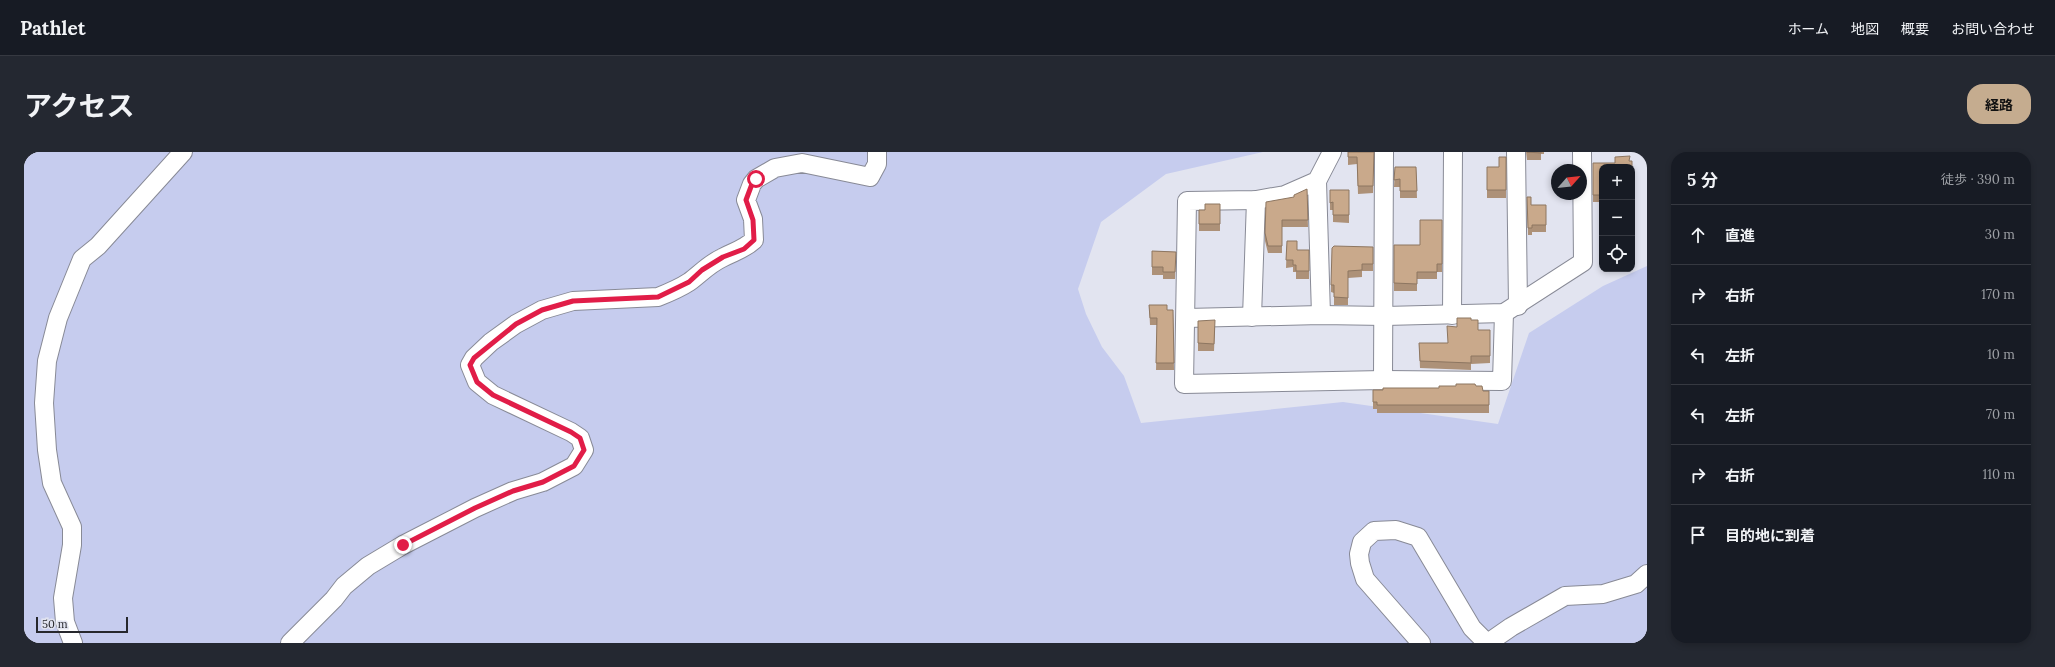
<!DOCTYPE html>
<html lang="ja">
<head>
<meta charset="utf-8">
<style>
	:root { --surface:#171b24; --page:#242831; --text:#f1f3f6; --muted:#9ea1a6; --line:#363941; --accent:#c5ac8f }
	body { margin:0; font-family:Lora,"Noto Sans JP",serif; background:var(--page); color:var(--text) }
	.controls { position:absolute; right:12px; top:12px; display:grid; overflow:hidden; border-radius:8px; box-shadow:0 2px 6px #0003 }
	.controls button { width:36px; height:36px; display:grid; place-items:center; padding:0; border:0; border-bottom:1px solid var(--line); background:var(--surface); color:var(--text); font:20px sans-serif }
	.compass { position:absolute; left:1527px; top:12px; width:36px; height:36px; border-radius:50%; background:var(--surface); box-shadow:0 2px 6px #0003; rotate:63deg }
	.scale { position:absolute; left:12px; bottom:10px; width:92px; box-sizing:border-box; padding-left:4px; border:2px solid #27282d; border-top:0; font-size:11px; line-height:14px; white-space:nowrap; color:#27282d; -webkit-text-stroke:3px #e2e4f0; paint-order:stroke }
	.stop { position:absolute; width:12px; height:12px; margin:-9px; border:3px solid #e11d48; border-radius:50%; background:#fff }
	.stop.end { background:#e11d48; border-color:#fff; box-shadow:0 1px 4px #0008 }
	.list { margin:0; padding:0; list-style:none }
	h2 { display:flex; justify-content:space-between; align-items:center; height:52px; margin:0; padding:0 16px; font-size:17px }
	h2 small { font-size:13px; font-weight:400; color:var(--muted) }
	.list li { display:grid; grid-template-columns:26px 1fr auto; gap:12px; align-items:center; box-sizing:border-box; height:60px; padding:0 16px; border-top:1px solid var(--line) }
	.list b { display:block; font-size:15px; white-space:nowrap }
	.list em { font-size:13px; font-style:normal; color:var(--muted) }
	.icon { flex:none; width:22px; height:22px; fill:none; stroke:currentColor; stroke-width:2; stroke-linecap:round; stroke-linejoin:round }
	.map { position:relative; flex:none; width:1623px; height:491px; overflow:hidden; border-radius:16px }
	header { display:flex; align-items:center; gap:24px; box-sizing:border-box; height:56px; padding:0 20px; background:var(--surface); border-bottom:1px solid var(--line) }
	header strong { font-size:19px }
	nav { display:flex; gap:22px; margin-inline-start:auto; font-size:14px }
	.intro { display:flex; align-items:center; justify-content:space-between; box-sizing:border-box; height:96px; padding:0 24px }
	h1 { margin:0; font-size:28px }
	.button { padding:10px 18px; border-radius:16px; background:var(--accent); color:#111; font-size:14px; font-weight:700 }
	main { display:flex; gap:24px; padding:0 24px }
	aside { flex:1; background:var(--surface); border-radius:16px; box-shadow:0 2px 6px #0003 }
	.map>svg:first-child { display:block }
	.green { fill:#c6ccee }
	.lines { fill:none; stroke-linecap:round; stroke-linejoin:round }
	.minor-casing { stroke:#888a96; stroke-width:20 }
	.minor { stroke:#fff; stroke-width:18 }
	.wall { fill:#ad9178 }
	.building { fill:#c9a98b; stroke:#8d7661 }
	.route { stroke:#e11d48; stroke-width:5 }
</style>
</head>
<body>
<header>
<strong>Pathlet</strong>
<nav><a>ホーム</a><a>地図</a><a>概要</a><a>お問い合わせ</a></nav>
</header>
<div class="intro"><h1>アクセス</h1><a class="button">経路</a></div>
<main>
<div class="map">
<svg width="1623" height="491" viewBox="0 0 1623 491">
	<rect width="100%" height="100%" fill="#e2e4f0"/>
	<polygon class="green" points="0,0 1239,0 1142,22 1077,70 1054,137 1062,162 1078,195 1100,224 1117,271 1319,250 1474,272 1505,181 1579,134 1623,114 1623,491 0,491"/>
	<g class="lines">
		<defs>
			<g id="minor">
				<polyline points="1308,0 1293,29 1261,43 1232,48 1163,49 1160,232 1359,228 1478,229 1480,161"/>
				<polyline points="1492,0 1494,154"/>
				<polyline points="1293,29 1297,163"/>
				<polyline points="1428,163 1429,0"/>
				<polyline points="1228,165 1232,48"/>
				<polyline points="1162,166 1297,163 1361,164 1480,161 1559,110 1558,0"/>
				<polyline points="1359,228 1360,0"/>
				<polyline points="49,491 41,470 39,446 48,393 48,375 28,331 23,298 20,251 23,209 34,166 58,107 74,94 159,0"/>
				<path d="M266 491 310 447 320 434 344 414 379 393 451 356 489 339 519 330 550 314 560 298 556 286 547 280 469 243 453 230 446 213 450 206 467 190 492 172 518 158 549 149 634 145C644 141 656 136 665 130 676 122 685 112 698 106 711 99 719 98 730 88L729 67 722 48 728 32 732 27 751 16 778 11 846 25 853 12V0"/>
				<polyline points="1397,491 1341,427 1336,411 1335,402 1338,390 1350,379 1372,378 1394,385 1448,476 1463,491"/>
				<polyline points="1464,491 1487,475 1541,444 1579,442 1612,432 1623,422"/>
			</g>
		</defs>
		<use href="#minor" class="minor-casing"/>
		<use href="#minor" class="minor"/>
	</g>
	<g class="wall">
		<polygon points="1324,0 1350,0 1349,41 1334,42 1333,12 1324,13"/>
		<polygon points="1502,0 1520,0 1520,2 1517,2 1517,8 1503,8"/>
		<polygon points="1482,5 1482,46 1463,46 1463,15 1475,15"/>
		<polygon points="1608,9 1608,51 1608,15 1578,15 1578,50 1569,50 1569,11 1591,11"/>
		<polygon points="1371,15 1392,15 1393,46 1376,46 1376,35 1370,35"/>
		<polygon points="1283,37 1284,75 1258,75 1258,101 1244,101 1241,89 1241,81 1270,45"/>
		<polygon points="1306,38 1325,38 1325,71 1309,70 1309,58 1306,58"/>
		<polygon points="1503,45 1507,53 1522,53 1522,80 1508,80 1508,83 1504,83"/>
		<polygon points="1196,52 1196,79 1175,79 1175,58 1181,58"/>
		<polygon points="1418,68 1418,120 1413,120 1413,127 1393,127 1393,139 1370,139 1370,93 1396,93"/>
		<polygon points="1263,89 1273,98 1285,98 1285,127 1272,127 1272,120 1269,120 1269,115 1262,116"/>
		<polygon points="1349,95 1349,119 1338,119 1338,125 1324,126 1324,153 1310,153 1310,141 1307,140 1307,133"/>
		<polygon points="1128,99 1152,100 1151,127 1139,127 1139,123 1128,123"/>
		<polygon points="1125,153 1143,158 1149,158 1150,218 1132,218 1133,173 1126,173"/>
		<polygon points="1447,168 1454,178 1466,178 1466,211 1447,212 1447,218 1396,216 1395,191 1424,191 1433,175"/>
		<polygon points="1174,176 1191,176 1190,199 1174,199"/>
		<polygon points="1452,234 1459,239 1465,239 1465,261 1353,261 1353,257 1349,257 1349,238 1415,236"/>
	</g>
	<g class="building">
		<polygon points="1324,0 1350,0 1349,34 1334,34 1333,5 1324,5"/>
		<polygon points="1503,0 1517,0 1517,1"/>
		<polygon points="1606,4 1605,9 1608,9 1608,43 1608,15 1578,15 1578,43 1569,43 1569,11 1591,11 1591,5"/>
		<polygon points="1475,5 1482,5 1482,38 1463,38 1463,15 1475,15"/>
		<polygon points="1371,15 1392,15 1393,39 1376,39 1376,27 1370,28"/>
		<polygon points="1283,37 1284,68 1258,68 1258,94 1244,94 1241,81 1242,50 1270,45 1270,43"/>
		<polygon points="1306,38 1325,38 1325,63 1309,63 1309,50 1306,51"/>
		<polygon points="1503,45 1507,45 1507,53 1522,53 1522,73 1508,73 1508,76 1504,76"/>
		<polygon points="1181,52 1196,52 1196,72 1175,72 1175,58 1181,58"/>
		<polygon points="1396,68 1418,68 1418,112 1413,112 1413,120 1393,120 1393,132 1370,131 1370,93 1396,93"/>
		<polygon points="1263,89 1273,89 1273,98 1285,98 1285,119 1272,119 1272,113 1269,113 1269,108 1262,108"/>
		<polygon points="1310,94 1349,95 1349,112 1338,112 1338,118 1324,119 1324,146 1310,145 1310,133 1307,133 1308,96"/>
		<polygon points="1128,99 1152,100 1151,120 1139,120 1139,115 1128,115"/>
		<polygon points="1125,153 1143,153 1143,158 1149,158 1150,211 1132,211 1133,166 1126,166"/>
		<polygon points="1433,166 1447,166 1447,168 1454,168 1454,178 1466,178 1466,204 1447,204 1447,211 1396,209 1395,191 1424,191 1423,174 1433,175"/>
		<polygon points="1191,168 1190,192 1174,191 1174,169"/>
		<polygon points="1432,232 1451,232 1452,234 1458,234 1459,239 1465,239 1465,253 1353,253 1353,250 1349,250 1349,238 1359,238 1359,236 1415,236 1415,234 1432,234"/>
	</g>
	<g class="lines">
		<polyline class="route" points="379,393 451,356 489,339 519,330 550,314 560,298 556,286 547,280 469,243 453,230 446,213 450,206 492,172 518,158 549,149 634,145 665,130 678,118 699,105 720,97 730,88 729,68 722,48 728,32 732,27"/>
	</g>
</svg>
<div class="controls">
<button>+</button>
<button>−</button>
<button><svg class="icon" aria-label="locate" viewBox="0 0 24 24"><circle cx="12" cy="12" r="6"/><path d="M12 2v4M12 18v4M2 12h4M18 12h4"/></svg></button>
</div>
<svg class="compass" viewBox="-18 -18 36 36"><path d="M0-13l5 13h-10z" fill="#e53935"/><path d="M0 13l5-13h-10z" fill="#9ea1a6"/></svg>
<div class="scale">50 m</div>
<div class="stop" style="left:732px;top:27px"></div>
<div class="stop end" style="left:379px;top:393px"></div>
</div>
<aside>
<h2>5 分<small>徒歩 · 390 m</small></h2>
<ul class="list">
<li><svg class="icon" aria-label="ahead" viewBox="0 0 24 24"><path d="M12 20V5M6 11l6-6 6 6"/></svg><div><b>直進</b></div><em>30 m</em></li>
<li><svg class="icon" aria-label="right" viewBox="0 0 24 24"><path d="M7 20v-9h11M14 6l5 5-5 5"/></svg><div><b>右折</b></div><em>170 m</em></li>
<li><svg class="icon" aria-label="left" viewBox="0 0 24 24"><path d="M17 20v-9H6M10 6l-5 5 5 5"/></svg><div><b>左折</b></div><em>10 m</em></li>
<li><svg class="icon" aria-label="left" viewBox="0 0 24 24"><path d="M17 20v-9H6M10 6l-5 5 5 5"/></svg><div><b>左折</b></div><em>70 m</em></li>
<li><svg class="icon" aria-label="right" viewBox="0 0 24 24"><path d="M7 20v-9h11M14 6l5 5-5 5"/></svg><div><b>右折</b></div><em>110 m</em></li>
<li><svg class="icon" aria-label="arrive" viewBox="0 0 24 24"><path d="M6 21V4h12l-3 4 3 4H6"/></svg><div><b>目的地に到着</b></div></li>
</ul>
</aside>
</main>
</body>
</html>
